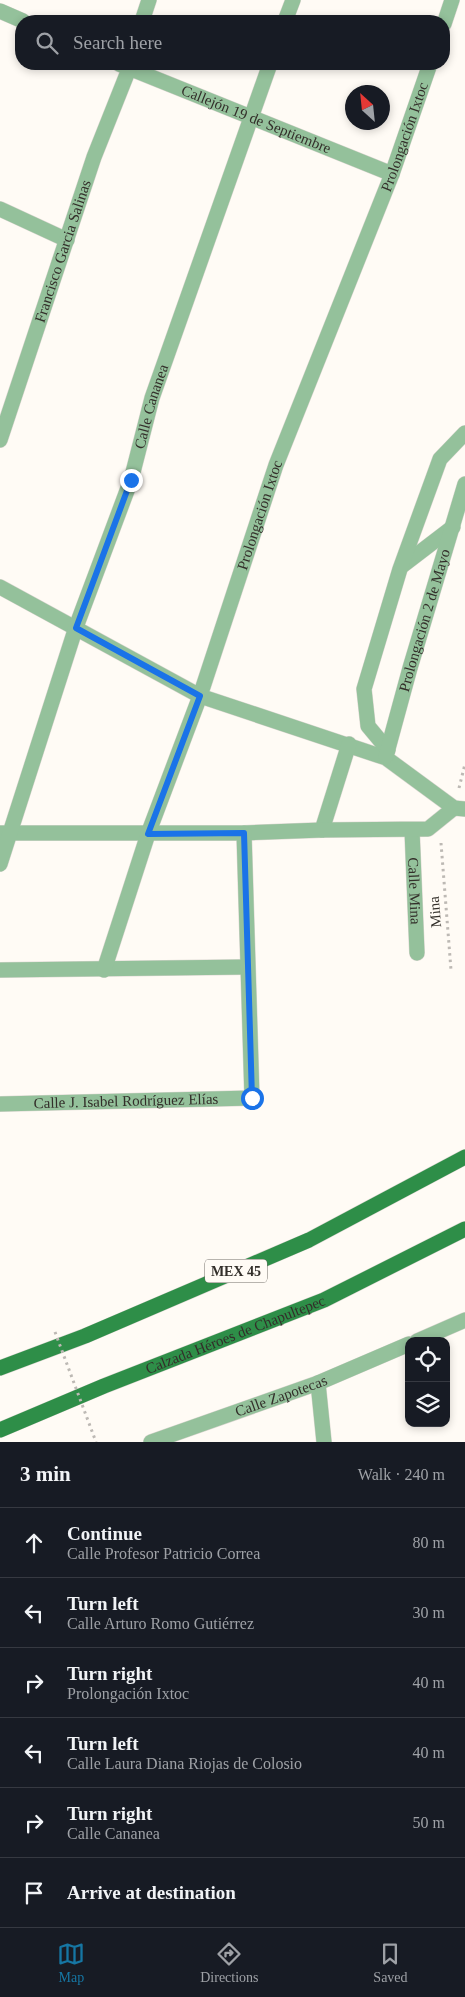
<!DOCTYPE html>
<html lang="en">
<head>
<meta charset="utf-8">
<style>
	:root { --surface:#171b24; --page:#20242c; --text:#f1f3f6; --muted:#9ea1a6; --line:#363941; --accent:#1676a3 }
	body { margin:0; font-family:Georgia,serif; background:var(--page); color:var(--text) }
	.controls { position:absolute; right:15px; bottom:15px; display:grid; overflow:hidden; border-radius:10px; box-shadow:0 2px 8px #0003 }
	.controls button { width:45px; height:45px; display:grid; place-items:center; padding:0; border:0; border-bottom:1px solid var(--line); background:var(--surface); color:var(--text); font:25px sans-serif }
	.compass { position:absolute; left:345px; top:85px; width:45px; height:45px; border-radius:50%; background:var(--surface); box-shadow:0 2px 8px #0003; rotate:333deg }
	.stop { position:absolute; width:15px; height:15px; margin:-11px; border:4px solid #1a73e8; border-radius:50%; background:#fff }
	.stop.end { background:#1a73e8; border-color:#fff; box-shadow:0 1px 5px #0008 }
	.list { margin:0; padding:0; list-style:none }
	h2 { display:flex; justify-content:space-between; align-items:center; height:65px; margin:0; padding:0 20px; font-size:21px }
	h2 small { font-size:16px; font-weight:400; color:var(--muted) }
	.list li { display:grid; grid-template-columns:32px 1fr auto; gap:15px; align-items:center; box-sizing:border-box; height:70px; padding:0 20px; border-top:1px solid var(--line) }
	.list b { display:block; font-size:19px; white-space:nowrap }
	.list p { margin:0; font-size:16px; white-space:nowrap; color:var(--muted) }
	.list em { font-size:16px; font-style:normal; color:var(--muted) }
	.icon { flex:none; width:28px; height:28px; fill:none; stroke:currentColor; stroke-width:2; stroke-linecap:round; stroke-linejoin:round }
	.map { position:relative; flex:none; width:465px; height:1442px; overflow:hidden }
	.search { position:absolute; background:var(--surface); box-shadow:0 2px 8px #0003; left:15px; right:15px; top:15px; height:55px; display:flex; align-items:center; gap:12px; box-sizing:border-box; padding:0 18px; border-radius:20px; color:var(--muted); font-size:19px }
	.sheet { height:485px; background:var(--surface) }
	nav { display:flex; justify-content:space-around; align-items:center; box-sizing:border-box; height:70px; border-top:1px solid var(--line); background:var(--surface); font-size:14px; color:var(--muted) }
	nav a { display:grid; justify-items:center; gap:2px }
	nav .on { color:var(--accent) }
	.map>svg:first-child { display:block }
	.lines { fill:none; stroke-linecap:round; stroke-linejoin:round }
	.minor-casing { stroke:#dad6d0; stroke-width:16 }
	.primary-casing { stroke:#dad6d0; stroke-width:16 }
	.path { stroke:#bdb9b4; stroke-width:3; stroke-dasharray:2.5 4; stroke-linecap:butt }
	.minor { stroke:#94c19b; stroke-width:15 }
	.primary { stroke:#2e8e48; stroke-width:15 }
	.path-bridge { stroke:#bdb9b4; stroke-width:3; stroke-dasharray:2.5 4; stroke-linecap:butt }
	.route { stroke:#1a73e8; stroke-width:6 }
	.labels { text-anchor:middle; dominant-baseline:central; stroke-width:5; stroke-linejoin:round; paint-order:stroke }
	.shield { fill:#fffbf5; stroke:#706c67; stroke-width:1 }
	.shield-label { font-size:14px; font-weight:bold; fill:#332f2a }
	.street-label { font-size:15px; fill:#332f2a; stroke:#fffbf5 }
</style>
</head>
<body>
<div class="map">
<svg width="465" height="1442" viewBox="0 0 465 1442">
	<rect width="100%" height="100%" fill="#fffbf5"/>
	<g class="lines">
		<defs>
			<g id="minor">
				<polyline points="0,11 23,21"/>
				<polyline points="142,21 149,0"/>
				<polyline points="285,21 293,0"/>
				<polyline points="444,24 452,0"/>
				<path id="s1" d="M119 64 392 174"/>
				<polyline points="0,209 67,240"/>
				<path id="s2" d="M0 440 94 157 131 64"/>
				<polyline points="402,566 453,527"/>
				<polyline points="0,587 200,696 386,758 454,808 465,809"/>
				<polyline points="388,750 368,726 364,689 400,569 440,459 465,433"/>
				<path id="s3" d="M386 756 410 668 465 484"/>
				<polyline points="322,830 349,744"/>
				<path id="s4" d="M412 830 417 953"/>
				<polyline points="1,833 244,833 322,830 428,829 454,808"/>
				<path id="s5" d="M0 864 76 627 131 480 152 398 270 64"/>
				<polyline points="0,970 247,967"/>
				<path id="s6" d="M104 970 148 834 200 696 276 465 392 174 430 64"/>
				<path id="s7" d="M0 1104 252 1098 244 833"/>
				<polyline points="417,1341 465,1320"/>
				<polyline points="318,1383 324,1442"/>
				<path id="s8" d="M151 1442 318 1383 409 1344"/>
			</g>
			<g id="primary">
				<polyline points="0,1368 85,1336 309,1240 465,1157"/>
				<path id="s9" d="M0 1430 104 1386 324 1300 465 1229"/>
			</g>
		</defs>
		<use href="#minor" class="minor-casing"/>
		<use href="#primary" class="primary-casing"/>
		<g class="path">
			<polyline points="459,788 465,764"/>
			<polyline points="441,843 451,970"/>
		</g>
		<use href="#minor" class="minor"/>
		<use href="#primary" class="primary"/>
		<polyline class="path-bridge" points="55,1332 96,1442"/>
	</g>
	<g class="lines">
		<polyline class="route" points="131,480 76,628 200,696 148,834 244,833 252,1098"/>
	</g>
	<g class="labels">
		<rect class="shield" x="205" y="1259.5" width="62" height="23" rx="4"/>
		<g class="shield-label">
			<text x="236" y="1271">MEX 45</text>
		</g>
		<g class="street-label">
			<text stroke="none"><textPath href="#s1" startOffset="148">Callejón 19 de Septiembre</textPath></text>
			<text stroke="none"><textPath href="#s6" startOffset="886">Prolongación Ixtoc</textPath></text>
			<text stroke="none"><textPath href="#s2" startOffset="199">Francisco Garcia Salinas</textPath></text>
			<text stroke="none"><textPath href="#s5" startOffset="482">Calle Cananea</textPath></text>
			<text stroke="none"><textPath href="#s6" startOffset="481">Prolongación Ixtoc</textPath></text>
			<text stroke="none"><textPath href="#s3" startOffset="141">Prolongación 2 de Mayo</textPath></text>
			<text stroke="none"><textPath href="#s4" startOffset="61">Calle Mina</textPath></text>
			<text transform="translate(435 912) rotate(-95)">Mina</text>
			<text stroke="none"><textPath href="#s7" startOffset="126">Calle J. Isabel Rodríguez Elías</textPath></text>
			<text stroke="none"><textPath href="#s9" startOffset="254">Calzada Héroes de Chapultepec</textPath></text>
			<text stroke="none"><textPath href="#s8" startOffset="138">Calle Zapotecas</textPath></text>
		</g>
	</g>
</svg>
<div class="controls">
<button><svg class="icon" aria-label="locate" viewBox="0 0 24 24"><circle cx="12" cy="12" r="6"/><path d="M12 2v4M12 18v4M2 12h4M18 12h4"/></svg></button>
<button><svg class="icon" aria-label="layers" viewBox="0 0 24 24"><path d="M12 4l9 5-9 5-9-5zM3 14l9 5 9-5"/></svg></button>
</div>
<svg class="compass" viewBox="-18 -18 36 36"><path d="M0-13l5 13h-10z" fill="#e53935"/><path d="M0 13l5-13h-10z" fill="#9ea1a6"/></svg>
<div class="stop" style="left:252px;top:1098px"></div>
<div class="stop end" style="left:131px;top:480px"></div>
<div class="search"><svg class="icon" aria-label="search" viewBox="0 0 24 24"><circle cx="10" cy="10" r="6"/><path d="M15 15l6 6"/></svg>Search here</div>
</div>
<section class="sheet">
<h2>3 min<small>Walk · 240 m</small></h2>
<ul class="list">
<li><svg class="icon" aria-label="ahead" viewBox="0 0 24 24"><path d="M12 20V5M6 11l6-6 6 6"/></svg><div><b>Continue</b><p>Calle Profesor Patricio Correa</p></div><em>80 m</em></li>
<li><svg class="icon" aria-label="left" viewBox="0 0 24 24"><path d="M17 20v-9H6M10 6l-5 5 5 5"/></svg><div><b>Turn left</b><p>Calle Arturo Romo Gutiérrez</p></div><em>30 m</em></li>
<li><svg class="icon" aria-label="right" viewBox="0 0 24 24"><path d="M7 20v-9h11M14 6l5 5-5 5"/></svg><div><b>Turn right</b><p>Prolongación Ixtoc</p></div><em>40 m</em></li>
<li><svg class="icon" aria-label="left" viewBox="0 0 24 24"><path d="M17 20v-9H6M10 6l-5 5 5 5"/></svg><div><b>Turn left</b><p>Calle Laura Diana Riojas de Colosio</p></div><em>40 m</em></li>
<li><svg class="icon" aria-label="right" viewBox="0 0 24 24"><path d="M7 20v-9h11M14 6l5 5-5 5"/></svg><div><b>Turn right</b><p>Calle Cananea</p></div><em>50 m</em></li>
<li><svg class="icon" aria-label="arrive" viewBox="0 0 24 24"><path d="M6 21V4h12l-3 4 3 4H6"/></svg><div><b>Arrive at destination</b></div></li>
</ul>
</section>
<nav>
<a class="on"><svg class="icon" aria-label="map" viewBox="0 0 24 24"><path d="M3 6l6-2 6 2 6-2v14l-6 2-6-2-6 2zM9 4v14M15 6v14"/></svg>Map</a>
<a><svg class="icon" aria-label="directions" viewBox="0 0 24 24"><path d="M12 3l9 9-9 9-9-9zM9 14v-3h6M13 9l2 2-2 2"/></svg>Directions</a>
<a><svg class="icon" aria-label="saved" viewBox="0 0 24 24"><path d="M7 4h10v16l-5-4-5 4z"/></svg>Saved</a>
</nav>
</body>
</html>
